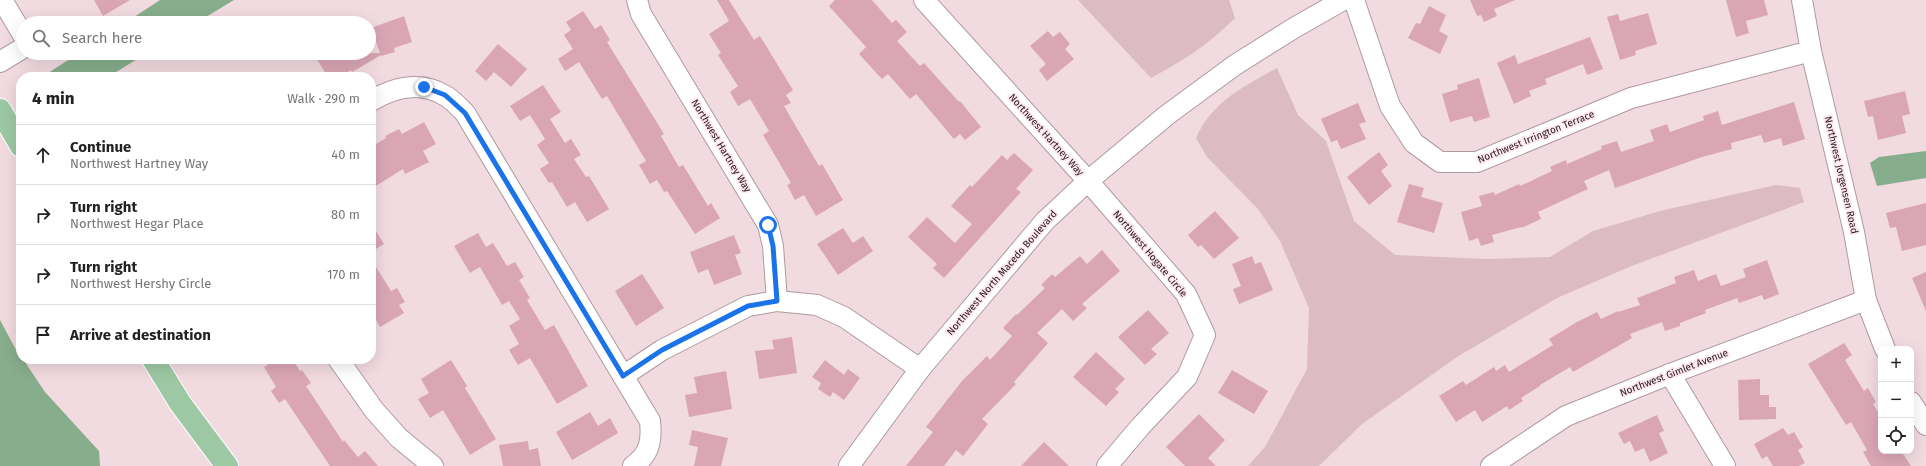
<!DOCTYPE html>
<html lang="en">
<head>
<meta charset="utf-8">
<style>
	:root { --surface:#fff; --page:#f6f6f6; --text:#222; --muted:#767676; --line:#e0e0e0 }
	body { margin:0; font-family:"Fira Sans",sans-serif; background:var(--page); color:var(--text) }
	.controls { position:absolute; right:12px; bottom:12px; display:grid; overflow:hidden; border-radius:8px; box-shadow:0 4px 16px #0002 }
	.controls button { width:36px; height:36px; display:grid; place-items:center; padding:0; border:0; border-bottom:1px solid var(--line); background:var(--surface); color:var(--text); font:20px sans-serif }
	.stop { position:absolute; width:12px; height:12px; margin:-9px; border:3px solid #1a73e8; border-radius:50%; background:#fff }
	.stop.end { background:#1a73e8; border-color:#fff; box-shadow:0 1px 4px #0008 }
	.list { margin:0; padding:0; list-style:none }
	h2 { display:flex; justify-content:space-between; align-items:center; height:52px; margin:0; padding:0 16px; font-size:17px }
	h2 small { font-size:13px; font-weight:400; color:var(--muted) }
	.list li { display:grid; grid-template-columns:26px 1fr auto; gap:12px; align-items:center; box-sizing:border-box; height:60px; padding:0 16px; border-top:1px solid var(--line) }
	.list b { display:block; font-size:15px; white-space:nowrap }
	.list p { margin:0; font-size:13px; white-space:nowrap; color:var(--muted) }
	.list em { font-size:13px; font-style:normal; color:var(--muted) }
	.icon { flex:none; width:22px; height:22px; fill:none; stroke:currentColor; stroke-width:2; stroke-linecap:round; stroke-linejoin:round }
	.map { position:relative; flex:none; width:1926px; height:466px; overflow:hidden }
	.search { position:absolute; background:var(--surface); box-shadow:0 4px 16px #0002; left:16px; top:16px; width:360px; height:44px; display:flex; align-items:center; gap:10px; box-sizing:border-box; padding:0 14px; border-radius:22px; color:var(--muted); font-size:15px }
	.panel { position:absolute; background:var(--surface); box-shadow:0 4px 16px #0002; left:16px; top:72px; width:360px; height:292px; border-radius:16px }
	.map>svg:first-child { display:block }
	.green { fill:#dcbbc4 }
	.water { fill:#87ae8c }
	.building { fill:#daa6b5 }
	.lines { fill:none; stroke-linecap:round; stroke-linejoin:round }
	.minor-casing { stroke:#af9aa0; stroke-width:22 }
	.major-casing { stroke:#fff; stroke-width:24 }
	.minor { stroke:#fff; stroke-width:20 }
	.major { stroke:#9dc8a4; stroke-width:22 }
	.route { stroke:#1a73e8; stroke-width:5 }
	.labels { text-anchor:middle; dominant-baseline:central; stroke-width:3.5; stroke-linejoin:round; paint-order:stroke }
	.street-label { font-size:10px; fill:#221a1c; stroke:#fee7ed }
</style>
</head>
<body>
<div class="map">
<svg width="1926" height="466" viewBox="0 0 1926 466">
	<rect width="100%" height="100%" fill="#f1dae0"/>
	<g class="green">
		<path d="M1078 0H1229L1235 18C1209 44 1183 61 1151 78Z"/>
		<path d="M1277 68 1298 115 1326 141 1354 221 1395 255 1487 259 1550 257 1593 231 1660 211 1776 185 1800 188 1804 202 1634 265 1557 298 1457 357 1362 424 1319 466H1248L1265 447 1307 369 1309 308 1280 241 1258 209 1207 157 1196 138C1213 101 1243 87 1277 68Z"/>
	</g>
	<g class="water">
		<polygon points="160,0 234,0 196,23 125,23"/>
		<polygon points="79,53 147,53 108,77 42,77"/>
		<polygon points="1926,151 1926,178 1877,186 1870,163 1879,157"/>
		<polygon points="0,320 21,359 23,359 45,392 99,451 100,466 0,466"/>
	</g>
	<g class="building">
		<polygon points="94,0 130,0 103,16"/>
		<polygon points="717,0 729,0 754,40 760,36 793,90 786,95 791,103 784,106 819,166 822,164 843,200 816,216 804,195 795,200 787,185 791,183 763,135 769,131 750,99 738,106 730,92 738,86 718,55 721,53 709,34 729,21"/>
		<polygon points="835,0 872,0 892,23 896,20 907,32 897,41 920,66 924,63 959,102 960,101 981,127 965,140 960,134 954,139 916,94 910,99 888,74 882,79 859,54 866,47 829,6"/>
		<polygon points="1470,0 1515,0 1494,9 1497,16 1484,22 1481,15 1477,16"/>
		<polygon points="1726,0 1764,0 1768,15 1746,21 1749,33 1736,37"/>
		<polygon points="1429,6 1446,15 1439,31 1448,36 1440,54 1408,38 1416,23 1420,24"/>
		<polygon points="583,11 595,29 601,25 610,40 607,42 664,134 661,136 679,167 683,165 708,206 711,203 720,218 695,234 667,191 664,192 657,180 650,184 639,165 646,161 607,96 602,99 579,62 565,71 558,59 573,49 564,35 571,30 566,22"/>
		<polygon points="1648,13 1657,44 1635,51 1636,55 1620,60 1607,17 1618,14 1620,21"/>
		<polygon points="404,16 412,42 394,48 395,52 381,56 381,55 352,72 351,70 339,77 328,77 313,53 380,53 371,28"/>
		<polygon points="1048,31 1053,37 1060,32 1070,44 1065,49 1074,59 1047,81 1039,70 1046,64 1030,46"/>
		<polygon points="1590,37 1603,69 1587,75 1583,64 1545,79 1547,84 1529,91 1531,96 1514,104 1497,63 1515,55 1518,64"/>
		<polygon points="498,44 527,69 511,87 494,72 486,81 475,71"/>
		<polygon points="1479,78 1490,117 1474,122 1472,116 1450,122 1442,94 1458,89 1457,85"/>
		<polygon points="543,85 561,112 550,119 565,143 571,139 581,155 574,159 586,177 589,176 609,209 587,222 575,202 567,207 552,182 549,183 540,169 549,163 537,145 545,139 530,115 520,121 510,106"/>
		<polygon points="1905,91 1910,114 1902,116 1906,133 1878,140 1873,116 1868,117 1864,101"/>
		<polygon points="1794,102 1805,139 1783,146 1781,138 1764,143 1761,135 1731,143 1732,149 1702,157 1615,188 1609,170 1584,181 1588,189 1538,212 1541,219 1521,228 1521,227 1492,235 1494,242 1481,246 1478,238 1469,241 1461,212 1482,206 1479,196 1494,192 1495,195 1519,184 1520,186 1552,171 1550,167 1566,160 1567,164 1602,149 1601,146 1617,141 1621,152 1654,141 1650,130 1667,124 1670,132 1704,120 1703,116 1718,111 1722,125"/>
		<polygon points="1358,103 1366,122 1359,124 1366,139 1341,149 1337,140 1331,142 1321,119"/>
		<polygon points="424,122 436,144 423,151 429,162 405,174 403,169 371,189 371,147 386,138 385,136 399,129 402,134"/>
		<polygon points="1379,152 1388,165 1381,171 1392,186 1369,205 1347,177"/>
		<polygon points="1014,153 1033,170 1016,189 1021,192 944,278 933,268 937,264 908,237 927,217 955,243 972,224 951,206 970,185 972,187 1002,155 1007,160"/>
		<polygon points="1409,184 1424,188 1421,197 1443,203 1434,233 1397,222"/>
		<polygon points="1926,203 1926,245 1902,251 1896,227 1890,228 1886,213"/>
		<polygon points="1215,211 1239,238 1214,259 1201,245 1198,247 1188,235"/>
		<polygon points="371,223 384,244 371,252"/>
		<polygon points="843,228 853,243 863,236 873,251 838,275 817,244"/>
		<polygon points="478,233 486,247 493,243 507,266 515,262 524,277 519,280 530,298 527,300 545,330 554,325 588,386 557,404 530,358 518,365 509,350 519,344 509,326 520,319 509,301 502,305 480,267 470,273 454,246"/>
		<polygon points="734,235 741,253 735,255 742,274 714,285 708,269 698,273 690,252"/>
		<polygon points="1102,250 1120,271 1082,304 1087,308 1073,321 1062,309 1037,333 1048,343 1014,382 1016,384 982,419 988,424 963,456 956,450 944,466 906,466 933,432 926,427 962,381 987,356 990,360 1012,336 1003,328 1016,314 1017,315 1045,288 1041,285 1052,274 1055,277 1080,256 1087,264"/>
		<polygon points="1252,256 1255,264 1261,262 1273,290 1239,304 1233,289 1241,286 1232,264"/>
		<polygon points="371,259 391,291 397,288 405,302 399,305 404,313 380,327 371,311"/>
		<polygon points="1767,260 1779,294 1764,300 1762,295 1739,303 1737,298 1705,310 1706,313 1680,323 1680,326 1665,331 1662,322 1630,334 1632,338 1573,372 1570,367 1540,385 1540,386 1521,398 1523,401 1509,410 1507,406 1482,422 1475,410 1456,422 1439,396 1463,381 1466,385 1494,367 1496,371 1505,365 1509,372 1553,345 1549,339 1577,322 1597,312 1601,319 1618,311 1618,312 1640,305 1637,298 1676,283 1674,277 1694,270 1698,281 1716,274 1721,286 1746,277 1743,269"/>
		<polygon points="1926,272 1926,311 1912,278"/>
		<polygon points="642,274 664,308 636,326 615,291"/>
		<polygon points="1148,310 1169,333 1151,349 1157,354 1145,365 1118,337"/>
		<polygon points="792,337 797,373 759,379 755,351 774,349 772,340"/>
		<polygon points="1844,343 1852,355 1845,360 1864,391 1868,388 1876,402 1873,404 1881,417 1881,451 1901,451 1911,466 1871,466 1863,452 1867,450 1851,422 1846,425 1808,364"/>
		<polygon points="1096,352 1125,379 1115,389 1119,392 1106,406 1073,377"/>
		<polygon points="277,359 292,359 300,371 302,370 311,383 306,386 343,442 344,440 358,457 365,451 378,466 330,466 285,399 279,403 271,391 276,387 264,367"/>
		<polygon points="451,360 467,386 465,388 496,439 470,455 443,410 430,418 418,399 429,393 421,379"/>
		<polygon points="825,360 844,375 848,369 860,378 844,400 833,392 830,397 818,389 821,383 812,377"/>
		<polygon points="1232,370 1268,391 1254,414 1218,393"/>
		<polygon points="726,371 732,409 689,417 685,395 697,393 694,377"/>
		<polygon points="1760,379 1760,395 1769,395 1769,407 1776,407 1776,419 1739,420 1738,380"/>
		<polygon points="590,412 598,426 610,418 618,433 572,460 556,432"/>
		<polygon points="1199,414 1225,440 1208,458 1216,466 1185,466 1166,447"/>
		<polygon points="1657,415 1664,431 1659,433 1668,453 1650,462 1644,448 1635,452 1630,441 1624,444 1618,433"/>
		<polygon points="1783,428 1788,435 1794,432 1803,447 1798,450 1805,463 1799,466 1773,466 1767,456 1762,459 1754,444"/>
		<polygon points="692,430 728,438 721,466 694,466 698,447 689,445"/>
		<polygon points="528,441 529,450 538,448 541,466 503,466 499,445"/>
		<polygon points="1044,442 1069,466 1021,466"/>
	</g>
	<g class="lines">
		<defs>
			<g id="minor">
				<polyline points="2,0 23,35"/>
				<polyline points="637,0 641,14 768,225 773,246 777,301"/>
				<polyline points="924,0 1088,181 1186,294 1205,335 1187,377 1140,427 1107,466"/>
				<polyline points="1354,0 1390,106 1414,143 1440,162 1477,162 1631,98 1811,51"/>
				<polyline points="1802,0 1811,51 1854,232 1866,300 1885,349"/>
				<polyline points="0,62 23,48"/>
				<path d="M371 101C394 87 420 81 444 95 452 99 459 107 465 113L650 421C652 440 650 454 633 466"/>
				<polyline points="338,359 374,410 399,438 433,466"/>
				<polyline points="1670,374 1725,466"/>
				<polyline points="623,376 662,350 748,306 777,301 817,305 844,317 920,369"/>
				<polyline points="1911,402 1926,425"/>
				<polyline points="849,466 920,369 1045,221 1088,181 1167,115 1235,65 1294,28 1343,0"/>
				<polyline points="1491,466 1566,416 1670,374 1866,300"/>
			</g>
			<g id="major">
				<polyline points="0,110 21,146"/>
				<polyline points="153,359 180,403 227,466"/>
			</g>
		</defs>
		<use href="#minor" class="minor-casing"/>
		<use href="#major" class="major-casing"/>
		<use href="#minor" class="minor"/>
		<use href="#major" class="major"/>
	</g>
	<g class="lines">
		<polyline class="route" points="424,87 445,95 465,113 623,376 662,350 748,306 777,301 773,246 768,225"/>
	</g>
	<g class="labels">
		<g class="street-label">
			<text transform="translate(1046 135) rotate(48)">Northwest Hartney Way</text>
			<text transform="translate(1536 137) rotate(-22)">Northwest Irrington Terrace</text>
			<text transform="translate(721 146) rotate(59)">Northwest Hartney Way</text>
			<text transform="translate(1841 175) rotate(77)">Northwest Jorgensen Road</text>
			<text transform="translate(1150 254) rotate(50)">Northwest Hogate Circle</text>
			<text transform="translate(1002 273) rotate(-49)">Northwest North Macedo Boulevard</text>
			<text transform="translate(1674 373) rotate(-21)">Northwest Gimlet Avenue</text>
		</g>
	</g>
</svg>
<div class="controls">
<button>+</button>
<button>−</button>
<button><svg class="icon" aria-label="locate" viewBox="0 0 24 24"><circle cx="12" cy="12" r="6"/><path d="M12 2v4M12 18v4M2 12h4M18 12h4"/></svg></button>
</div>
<div class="stop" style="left:768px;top:225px"></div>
<div class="stop end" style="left:424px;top:87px"></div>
<div class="search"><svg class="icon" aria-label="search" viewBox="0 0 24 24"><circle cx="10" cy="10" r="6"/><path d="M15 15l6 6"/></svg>Search here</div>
<section class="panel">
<h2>4 min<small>Walk · 290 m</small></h2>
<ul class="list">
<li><svg class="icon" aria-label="ahead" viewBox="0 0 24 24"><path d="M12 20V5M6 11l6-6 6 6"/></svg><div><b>Continue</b><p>Northwest Hartney Way</p></div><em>40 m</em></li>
<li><svg class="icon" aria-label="right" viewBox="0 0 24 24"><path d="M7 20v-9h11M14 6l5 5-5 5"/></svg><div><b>Turn right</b><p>Northwest Hegar Place</p></div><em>80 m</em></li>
<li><svg class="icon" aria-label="right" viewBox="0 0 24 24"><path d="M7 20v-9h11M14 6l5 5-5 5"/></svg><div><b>Turn right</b><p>Northwest Hershy Circle</p></div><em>170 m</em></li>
<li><svg class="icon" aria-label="arrive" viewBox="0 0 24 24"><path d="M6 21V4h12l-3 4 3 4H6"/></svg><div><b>Arrive at destination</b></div></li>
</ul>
</section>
</div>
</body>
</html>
